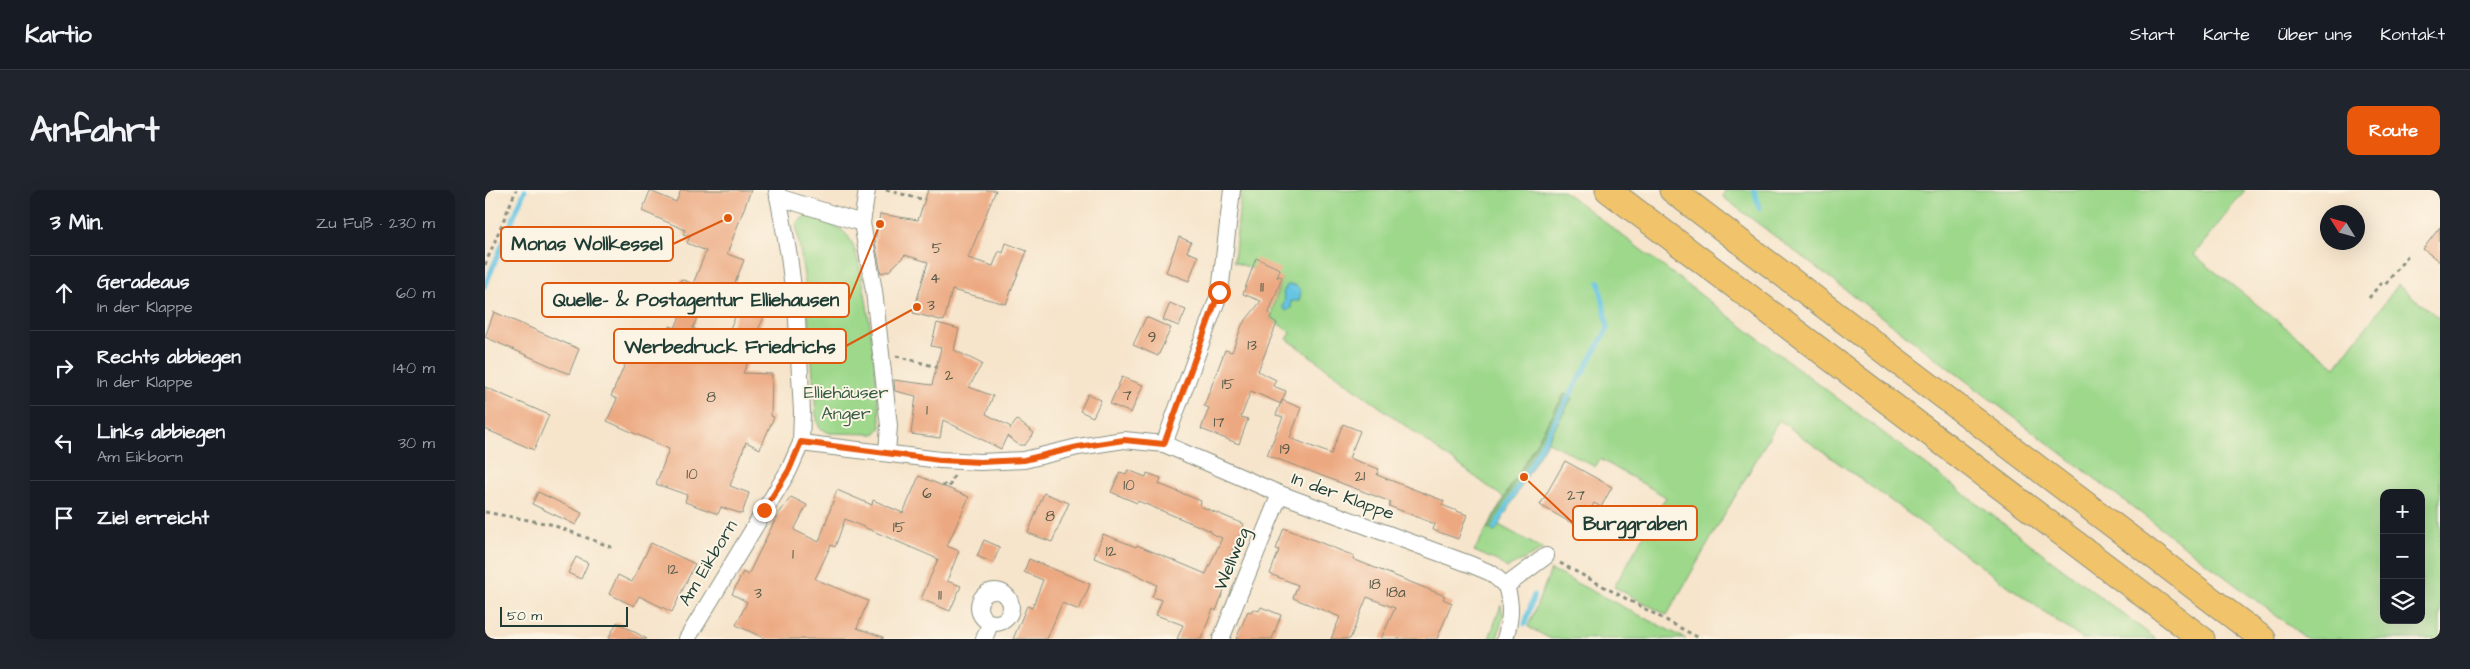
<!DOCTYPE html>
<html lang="de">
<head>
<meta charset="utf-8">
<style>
	:root { --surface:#171b24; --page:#20242c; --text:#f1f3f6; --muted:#9ea1a6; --line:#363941; --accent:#ea580c }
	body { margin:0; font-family:"Architects Daughter",sans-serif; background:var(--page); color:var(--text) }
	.controls { position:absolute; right:15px; bottom:15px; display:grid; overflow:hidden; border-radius:10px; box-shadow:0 5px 20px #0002 }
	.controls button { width:45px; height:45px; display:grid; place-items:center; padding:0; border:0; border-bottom:1px solid var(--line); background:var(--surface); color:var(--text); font:25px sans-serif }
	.compass { position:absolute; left:1835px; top:15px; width:45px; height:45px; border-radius:50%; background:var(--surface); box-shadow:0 5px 20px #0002; rotate:307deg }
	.scale { position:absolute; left:15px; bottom:12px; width:128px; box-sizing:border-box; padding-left:5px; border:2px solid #1f3d34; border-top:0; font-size:14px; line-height:18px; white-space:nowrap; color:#1f3d34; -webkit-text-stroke:4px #fcf5e5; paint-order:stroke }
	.stop { position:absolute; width:15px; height:15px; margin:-11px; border:4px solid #ea580c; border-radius:50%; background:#fff }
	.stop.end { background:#ea580c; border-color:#fff; box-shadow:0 1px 5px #0008 }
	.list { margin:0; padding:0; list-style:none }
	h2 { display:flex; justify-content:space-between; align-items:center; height:65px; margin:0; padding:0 20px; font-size:21px }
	h2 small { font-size:16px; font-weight:400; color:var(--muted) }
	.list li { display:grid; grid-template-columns:32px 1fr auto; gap:15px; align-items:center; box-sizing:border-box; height:75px; padding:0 20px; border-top:1px solid var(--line) }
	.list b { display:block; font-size:19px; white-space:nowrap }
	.list p { margin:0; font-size:16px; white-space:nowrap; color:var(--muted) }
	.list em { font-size:16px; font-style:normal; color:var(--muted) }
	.icon { flex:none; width:28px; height:28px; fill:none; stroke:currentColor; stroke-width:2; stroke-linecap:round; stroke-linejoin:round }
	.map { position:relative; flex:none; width:1955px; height:449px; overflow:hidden; border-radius:10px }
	header { display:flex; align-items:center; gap:30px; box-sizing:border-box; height:70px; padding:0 25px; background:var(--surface); border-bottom:1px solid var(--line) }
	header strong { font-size:24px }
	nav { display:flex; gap:28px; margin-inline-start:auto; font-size:18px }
	.intro { display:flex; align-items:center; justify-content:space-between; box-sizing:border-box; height:120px; padding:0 30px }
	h1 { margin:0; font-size:35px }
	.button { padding:12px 22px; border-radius:10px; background:var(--accent); color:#fff; font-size:18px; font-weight:700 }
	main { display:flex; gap:30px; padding:0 30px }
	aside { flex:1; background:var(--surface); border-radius:10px; box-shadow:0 5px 20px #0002 }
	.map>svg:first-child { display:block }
	.green { fill:#9dd88b; stroke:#5e8a60; fill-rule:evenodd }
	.forest { fill:#7eb877; stroke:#4e7a56 }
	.water { fill:#65c5e3; stroke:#42818c }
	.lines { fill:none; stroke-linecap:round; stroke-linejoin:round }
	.stream { stroke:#65c5e3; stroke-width:5 }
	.building { fill:#eca981 }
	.minor-casing { stroke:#8a9080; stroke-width:18 }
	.highway-casing { stroke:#8a9080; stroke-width:27 }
	.path { stroke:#8a9080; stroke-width:3; stroke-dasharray:4 4; stroke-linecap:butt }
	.minor { stroke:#fff; stroke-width:16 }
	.highway { stroke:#f1c36a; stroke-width:25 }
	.route { stroke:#ea580c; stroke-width:6 }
	.labels { text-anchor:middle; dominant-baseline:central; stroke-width:4; stroke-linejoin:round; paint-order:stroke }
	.number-label { font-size:15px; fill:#525847 }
	.park-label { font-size:18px; fill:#385c45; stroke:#fcf5e5 }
	.street-label { font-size:18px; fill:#1f3d34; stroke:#fcf5e5 }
	.leader { fill:none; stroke:#de580e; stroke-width:2 }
	.callout-dot { fill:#de580e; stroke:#fcf5e5; stroke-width:2 }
	.callout { fill:#fcf5e5; stroke:#de580e; stroke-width:2 }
	.callout-label { font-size:19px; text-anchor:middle; font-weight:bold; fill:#1f3d34 }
</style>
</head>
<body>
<header>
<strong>Kartio</strong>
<nav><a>Start</a><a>Karte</a><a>Über uns</a><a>Kontakt</a></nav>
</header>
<div class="intro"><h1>Anfahrt</h1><a class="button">Route</a></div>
<main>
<aside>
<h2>3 Min.<small>Zu Fuß · 230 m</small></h2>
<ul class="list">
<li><svg class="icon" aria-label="ahead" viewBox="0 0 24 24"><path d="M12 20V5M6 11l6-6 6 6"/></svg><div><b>Geradeaus</b><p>In der Klappe</p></div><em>60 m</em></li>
<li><svg class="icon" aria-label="right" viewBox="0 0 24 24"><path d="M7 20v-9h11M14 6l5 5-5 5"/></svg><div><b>Rechts abbiegen</b><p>In der Klappe</p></div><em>140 m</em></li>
<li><svg class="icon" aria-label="left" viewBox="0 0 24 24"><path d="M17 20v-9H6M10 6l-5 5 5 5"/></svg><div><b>Links abbiegen</b><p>Am Eikborn</p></div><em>30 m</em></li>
<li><svg class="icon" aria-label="arrive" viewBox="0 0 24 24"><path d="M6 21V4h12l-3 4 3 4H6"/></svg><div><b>Ziel erreicht</b></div></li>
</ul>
</aside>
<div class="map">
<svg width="1955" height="449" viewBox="0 0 1955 449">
	<rect width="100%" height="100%" fill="#fcf5e5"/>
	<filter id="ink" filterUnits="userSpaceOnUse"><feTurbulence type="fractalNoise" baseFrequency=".02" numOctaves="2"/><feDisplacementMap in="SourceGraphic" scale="10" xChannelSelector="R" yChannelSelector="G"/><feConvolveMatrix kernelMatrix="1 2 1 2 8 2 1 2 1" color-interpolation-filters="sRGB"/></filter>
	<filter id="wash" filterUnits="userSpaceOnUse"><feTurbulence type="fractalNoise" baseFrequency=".0096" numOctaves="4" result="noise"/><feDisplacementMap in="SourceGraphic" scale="20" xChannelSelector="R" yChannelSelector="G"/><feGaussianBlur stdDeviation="1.12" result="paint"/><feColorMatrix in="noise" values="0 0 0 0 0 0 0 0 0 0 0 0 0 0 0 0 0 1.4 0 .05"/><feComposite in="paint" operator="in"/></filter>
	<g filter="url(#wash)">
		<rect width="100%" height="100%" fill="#f6e4cb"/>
		<g class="green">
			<polygon points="756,0 1077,0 1671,449 1597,449 1294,230 1182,425 1129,397 1181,307 1115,269 1110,277 1062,251 1087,207 1080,203 1019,308 802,149 806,143 785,128 796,89 749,72"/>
			<path d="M1240 0H1760L1709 65 1851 177 1913 95 1955 129V449H1822L1238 7ZM1899 303H1936V430H1899Z"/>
			<path d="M321 25C334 30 353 34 362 45 382 68 392 200 396 237L390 244 344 243 334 237 331 225 321 99 311 34Z"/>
			<polygon points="1014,335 1058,359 1057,360 1022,378 1014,372 989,361 1002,338 1010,342"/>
			<polygon points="1066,380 1201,449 1066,449 1043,437"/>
			<polygon points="1016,415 1018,426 1012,449 1004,449"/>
		</g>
		<polygon class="forest" points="1080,203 1087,208 1010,342 1002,338"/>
		<polygon class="water" points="802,95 810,95 816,101 814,111 806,111 806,118 801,121 797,117 800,110 798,103"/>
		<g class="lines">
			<g class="stream">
				<polyline points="1269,0 1274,18"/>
				<polyline points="0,96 40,0"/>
				<polyline points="1009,339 1123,138 1114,92"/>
				<polyline points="1040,434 1049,405"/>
			</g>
		</g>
		<g id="blocks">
			<g class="building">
				<polygon points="196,0 266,0 242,64 259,70 244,108 223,100 208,138 239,152 255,116 279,127 260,169 264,170 258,183 287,184 286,226 289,227 275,259 261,252 245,296 264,303 257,324 236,317 233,324 200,312 202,305 171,294 184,259 122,231 132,209 126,206 146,161 169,171 185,136 190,138 201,112 189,107 196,89 208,94 221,61 202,53 205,46 198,44 200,40 157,21 165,1 191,12"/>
				<polygon points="443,0 511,0 483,68 508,76 514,61 518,63 521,53 542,61 521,114 467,100 459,131 428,123 443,72 420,65 404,81 396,83 390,52 395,24 433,30"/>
				<polygon points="1955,37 1955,72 1938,59"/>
				<polygon points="694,47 706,52 702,62 713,66 704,91 681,82"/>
				<polygon points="771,68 795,79 792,88 794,86 797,87 784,123 787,125 785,128 792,133 773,181 791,190 788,196 801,201 796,214 766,201 756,227 763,229 754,254 716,239 724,218 719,216 740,160 747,162 757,135 776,111 758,104"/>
				<polygon points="685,113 701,120 694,136 678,130"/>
				<polygon points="9,122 94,159 84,184 0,147"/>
				<polygon points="661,127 686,138 673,166 648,155"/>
				<polygon points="452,133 474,139 469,160 497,174 484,197 508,206 501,224 526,237 525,239 532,230 549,243 540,255 534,255 522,246 516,259 458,230 455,248 426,244 431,206 410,201 409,190 447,195 456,158 446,156"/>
				<polygon points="637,187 658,195 646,223 625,214"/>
				<polygon points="0,197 64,225 49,260 0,239"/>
				<polygon points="603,204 616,210 608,227 595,221"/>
				<polygon points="797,210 816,218 805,248 846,264 858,234 875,241 864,268 894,279 892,285 959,311 957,315 982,325 973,349 948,340 950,334 904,316 906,312 782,265 798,227 791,225"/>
				<polygon points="1080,271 1127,297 1116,317 1109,313 1095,338 1055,315"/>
				<polygon points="643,280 661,287 662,283 676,288 674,294 716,311 715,316 759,334 735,389 742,392 731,421 728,419 716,449 692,449 698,435 671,425 677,410 667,407 672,395 649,383 609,368 618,344 651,357 652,355 721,384 737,348 725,343 726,341 653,311 652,313 626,302 635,282 641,284"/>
				<polygon points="434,286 484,307 462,356 474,361 462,391 476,396 465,421 436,409 453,369 360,329 350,357 346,355 330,389 383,411 372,438 398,447 398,449 281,449 251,435 262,412 247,404 258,382 263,385 292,326 306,307 322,315 309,340 334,352 352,300 387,315 388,310 418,323"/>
				<polygon points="53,302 97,323 91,335 47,314"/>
				<polygon points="559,303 584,313 567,352 543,343"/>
				<polygon points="799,338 869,366 868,369 960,406 958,409 967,413 952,449 896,449 910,418 882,407 865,449 846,449 855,427 808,408 813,395 785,384 794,360 791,359"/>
				<polygon points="499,350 515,357 508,373 492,366"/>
				<polygon points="166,353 210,374 187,422 154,406 149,416 124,404 133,385 147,392"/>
				<polygon points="91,367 103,373 96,389 83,383"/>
				<polygon points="544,369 605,394 594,420 577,413 562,449 528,449 542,416 547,418 558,390 539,382"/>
				<polygon points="776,417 796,425 787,449 751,449 763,421 766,422 768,419 774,421"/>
				<polygon points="132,432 162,449 123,449"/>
			</g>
		</g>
	</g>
	<g filter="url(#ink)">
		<use href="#blocks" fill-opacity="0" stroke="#8a9080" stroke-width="1"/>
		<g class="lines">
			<defs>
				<g id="minor">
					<polyline points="293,7 377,33 389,101 404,236 402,262"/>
					<polyline points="377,33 382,0"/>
					<polyline points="316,253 455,270 495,272 539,270 593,257 639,250 679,254 795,304 987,375 1006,383 1021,396"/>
					<polyline points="679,254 735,102 747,0"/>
					<polyline points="1021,396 1061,366"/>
					<circle cx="510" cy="417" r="16"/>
					<polyline points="202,449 304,280 316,253 317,222 312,130 304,66 292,0"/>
					<polyline points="499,449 505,434"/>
					<polyline points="736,449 795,304"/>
					<path d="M1020 449C1026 429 1027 415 1021 396"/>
				</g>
				<g id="highway">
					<polyline points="1123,0 1717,449"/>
					<polyline points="1187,0 1778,449"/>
				</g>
			</defs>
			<use href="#minor" class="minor-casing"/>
			<use href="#highway" class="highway-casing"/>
			<g class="path">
				<polyline points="401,0 440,10"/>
				<polyline points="0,75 31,0"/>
				<polyline points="1884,108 1895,94 1900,95 1923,65"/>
				<polyline points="411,166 452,177"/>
				<polyline points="458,297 459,295 464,297 469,286"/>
				<polyline points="0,322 65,334 129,358"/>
				<polyline points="1075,373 1216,449"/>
			</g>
			<use href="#minor" class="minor"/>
			<use href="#highway" class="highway"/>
		</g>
	</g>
	<g class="lines" filter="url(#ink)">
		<polyline class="route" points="279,320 304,280 316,252 455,270 495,272 539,270 593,257 639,250 679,254 734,102"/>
	</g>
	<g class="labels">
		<g class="number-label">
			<text x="452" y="58">5</text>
			<text x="450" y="88">4</text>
			<text x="777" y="97">11</text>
			<text x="446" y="115">3</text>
			<text x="667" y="147">9</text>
			<text x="767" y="155">13</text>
			<text x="464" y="185">2</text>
			<text x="743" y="194">15</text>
			<text x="642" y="205">7</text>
			<text x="226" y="207">8</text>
			<text x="442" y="220">1</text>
			<text x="734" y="232">17</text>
			<text x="800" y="259">19</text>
			<text x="207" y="284">10</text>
			<text x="875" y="286">21</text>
			<text x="644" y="295">10</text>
			<text x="442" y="303">6</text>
			<text x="1091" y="305">27</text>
			<text x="565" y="326">8</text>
			<text x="414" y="337">15</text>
			<text x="626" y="361">12</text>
			<text x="308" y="364">1</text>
			<text x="188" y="379">12</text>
			<text x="890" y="394">18</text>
			<text x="911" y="402">18a</text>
			<text x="273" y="403">3</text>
			<text x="455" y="405">11</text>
		</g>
		<g class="park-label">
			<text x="361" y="202">Elliehäuser<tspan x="361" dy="21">Anger</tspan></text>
		</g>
		<g class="street-label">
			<text transform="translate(858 306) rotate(20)">In der Klappe</text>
			<text transform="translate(747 369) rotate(-68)">Wellweg</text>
			<text transform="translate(223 373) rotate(-59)">Am Eikborn</text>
		</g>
	</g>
	<path class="leader" d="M243 28L188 54M395 34L364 110M432 117L361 156M1039 287L1088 333"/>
	<g class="callout-dot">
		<circle cx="243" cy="28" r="5"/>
		<circle cx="395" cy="34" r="5"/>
		<circle cx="432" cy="117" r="5"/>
		<circle cx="1039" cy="287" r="5"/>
	</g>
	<g class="callout">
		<rect x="16" y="37" width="172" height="34" rx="5"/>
		<rect x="57" y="93" width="307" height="34" rx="5"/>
		<rect x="129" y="139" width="232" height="34" rx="5"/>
		<rect x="1088" y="316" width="124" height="34" rx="5"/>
	</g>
	<g class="callout-label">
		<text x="102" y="60">Monas Wollkessel</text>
		<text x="211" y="116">Quelle- &amp; Postagentur Elliehausen</text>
		<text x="245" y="163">Werbedruck Friedrichs</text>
		<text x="1150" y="340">Burggraben</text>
	</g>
</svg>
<div class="controls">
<button>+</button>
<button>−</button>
<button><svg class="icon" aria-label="layers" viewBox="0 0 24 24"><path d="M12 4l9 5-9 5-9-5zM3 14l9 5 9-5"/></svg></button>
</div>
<svg class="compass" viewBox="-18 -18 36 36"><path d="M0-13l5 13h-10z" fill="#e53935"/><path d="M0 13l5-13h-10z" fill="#9ea1a6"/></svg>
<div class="scale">50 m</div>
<div class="stop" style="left:734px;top:102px"></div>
<div class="stop end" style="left:279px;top:320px"></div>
</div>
</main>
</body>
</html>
